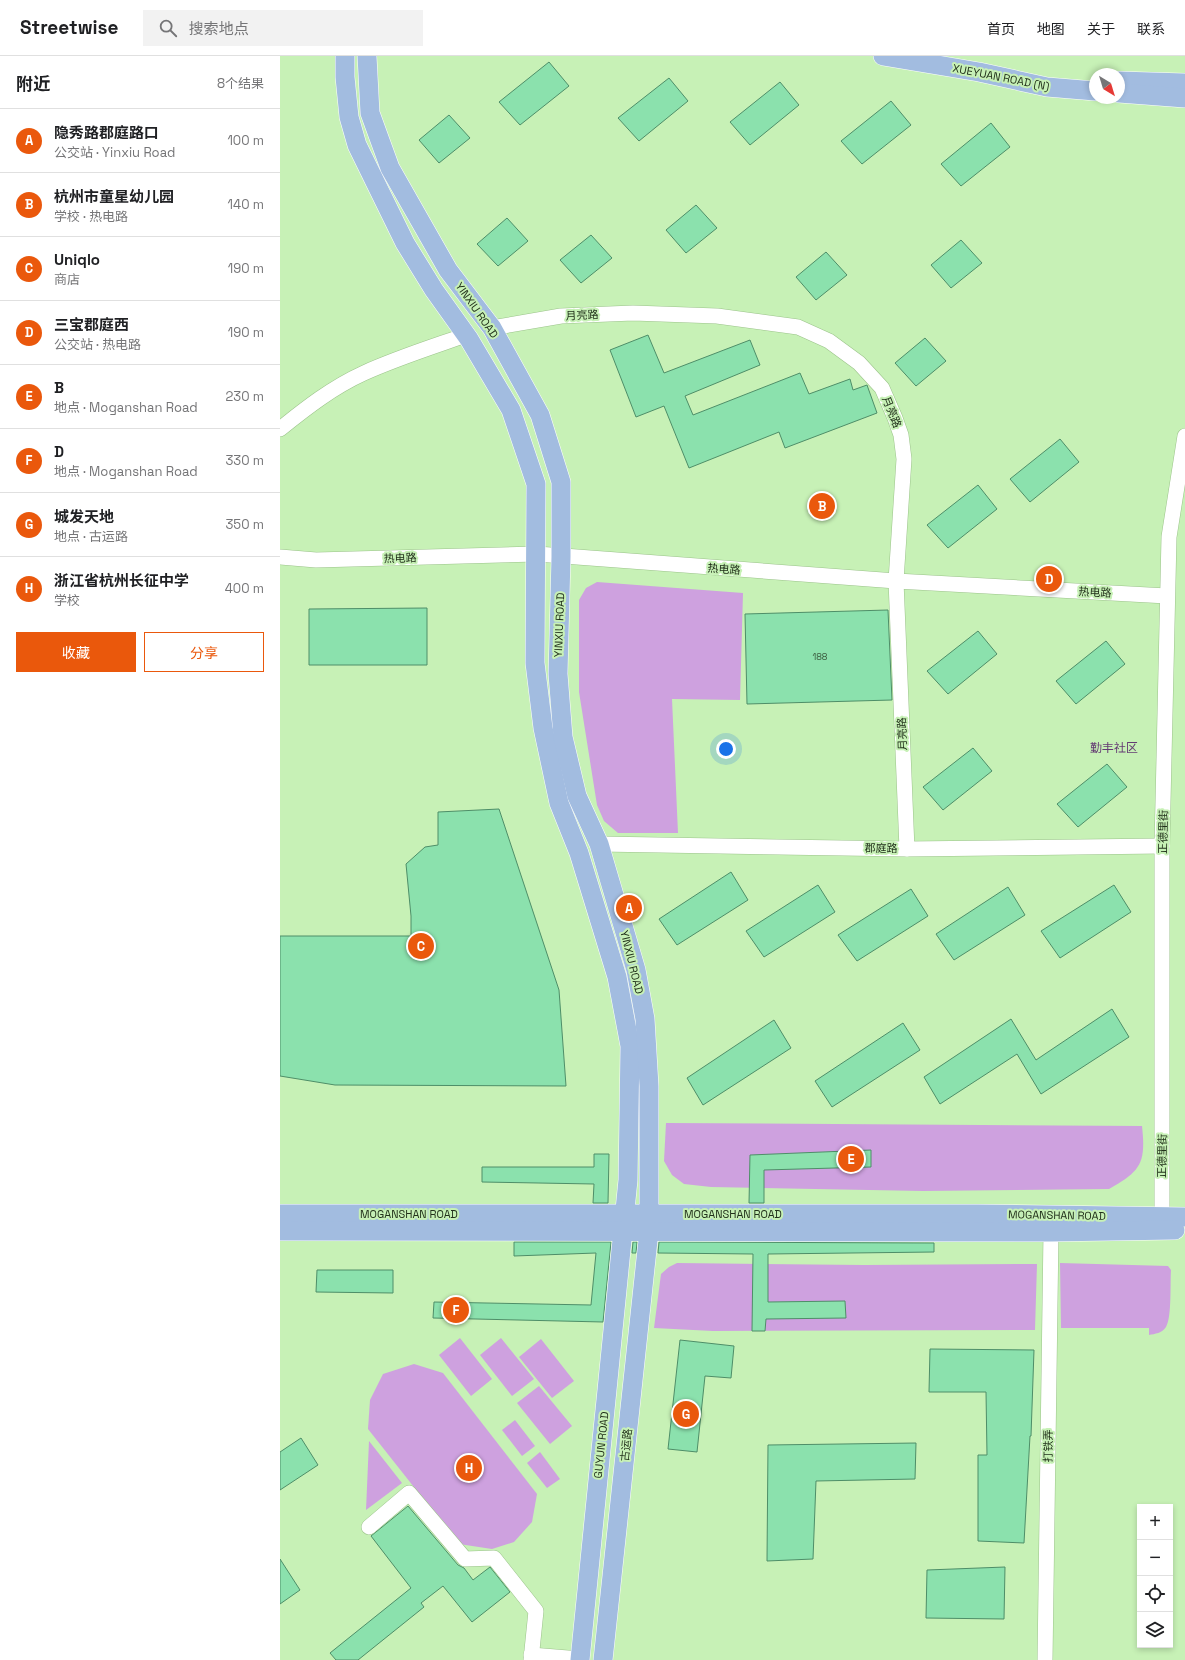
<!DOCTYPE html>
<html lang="zh">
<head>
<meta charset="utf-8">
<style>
	:root { --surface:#fff; --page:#f2f2f2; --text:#202124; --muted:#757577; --line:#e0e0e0; --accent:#ea580c }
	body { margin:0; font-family:"Space Grotesk","Noto Sans SC",sans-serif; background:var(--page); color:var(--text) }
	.controls { position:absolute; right:12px; bottom:12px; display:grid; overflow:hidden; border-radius:0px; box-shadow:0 2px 6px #0003 }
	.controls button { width:36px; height:36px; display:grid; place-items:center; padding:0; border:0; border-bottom:1px solid var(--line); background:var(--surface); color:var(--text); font:20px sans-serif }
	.compass { position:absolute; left:809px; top:12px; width:36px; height:36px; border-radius:50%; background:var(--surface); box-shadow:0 2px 6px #0003; rotate:142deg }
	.you { position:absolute; left:446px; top:693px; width:14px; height:14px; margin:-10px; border:3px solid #fff; border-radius:50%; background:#1a73e8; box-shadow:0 0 0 6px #1a73e833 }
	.badge { display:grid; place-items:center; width:26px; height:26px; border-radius:50%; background:var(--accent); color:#fff; font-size:13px; font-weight:700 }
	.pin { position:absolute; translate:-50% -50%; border:2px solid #fff; box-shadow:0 1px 4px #0006 }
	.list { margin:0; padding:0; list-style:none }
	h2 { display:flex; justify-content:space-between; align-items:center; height:52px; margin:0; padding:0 16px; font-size:17px }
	h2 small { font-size:13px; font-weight:400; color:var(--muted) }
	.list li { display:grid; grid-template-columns:26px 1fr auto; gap:12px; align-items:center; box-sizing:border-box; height:64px; padding:0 16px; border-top:1px solid var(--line) }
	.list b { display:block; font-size:15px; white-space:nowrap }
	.list p { margin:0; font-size:13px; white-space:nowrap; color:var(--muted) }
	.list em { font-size:13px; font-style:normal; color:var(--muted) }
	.actions { display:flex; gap:8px; padding:12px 16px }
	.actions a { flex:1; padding:9px 0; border:1px solid var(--accent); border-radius:0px; text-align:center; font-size:14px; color:var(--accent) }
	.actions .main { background:var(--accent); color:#fff }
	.icon { flex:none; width:22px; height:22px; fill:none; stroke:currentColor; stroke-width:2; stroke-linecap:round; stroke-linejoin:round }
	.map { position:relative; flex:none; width:905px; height:1604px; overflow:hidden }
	header { display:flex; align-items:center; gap:24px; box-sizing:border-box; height:56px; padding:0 20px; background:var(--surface); border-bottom:1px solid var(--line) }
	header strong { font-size:19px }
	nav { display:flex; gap:22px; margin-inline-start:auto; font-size:14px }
	.search { width:280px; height:36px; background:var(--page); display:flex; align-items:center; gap:10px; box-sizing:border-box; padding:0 14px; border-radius:0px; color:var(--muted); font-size:15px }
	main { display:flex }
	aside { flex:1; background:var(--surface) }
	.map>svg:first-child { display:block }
	.green { fill:#cea1df }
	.building { fill:#8be1ad; stroke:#4e8e68 }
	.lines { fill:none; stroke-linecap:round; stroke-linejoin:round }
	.minor-casing { stroke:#9bc38a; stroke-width:16 }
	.major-casing { stroke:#fff; stroke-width:20 }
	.minor { stroke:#fff; stroke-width:15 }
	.major { stroke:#a2bce0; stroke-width:19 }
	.labels { text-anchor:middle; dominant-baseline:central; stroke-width:4; stroke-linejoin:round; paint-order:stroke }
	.number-label { font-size:9px; fill:#3c5d40 }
	.street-label { font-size:11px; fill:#22311b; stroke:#c7f1b6 }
	.neighbourhood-label { font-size:12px; fill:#643b73; stroke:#c7f1b6 }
</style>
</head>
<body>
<header>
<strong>Streetwise</strong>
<div class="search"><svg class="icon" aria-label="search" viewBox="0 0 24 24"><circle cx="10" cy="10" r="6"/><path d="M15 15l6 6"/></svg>搜索地点</div>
<nav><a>首页</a><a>地图</a><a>关于</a><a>联系</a></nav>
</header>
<main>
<aside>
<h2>附近<small>8个结果</small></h2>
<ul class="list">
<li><span class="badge">A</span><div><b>隐秀路郡庭路口</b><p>公交站 · Yinxiu Road</p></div><em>100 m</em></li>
<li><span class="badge">B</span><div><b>杭州市童星幼儿园</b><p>学校 · 热电路</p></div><em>140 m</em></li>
<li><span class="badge">C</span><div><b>Uniqlo</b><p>商店</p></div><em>190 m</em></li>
<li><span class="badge">D</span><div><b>三宝郡庭西</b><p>公交站 · 热电路</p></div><em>190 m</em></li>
<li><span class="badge">E</span><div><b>B</b><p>地点 · Moganshan Road</p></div><em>230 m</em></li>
<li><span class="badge">F</span><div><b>D</b><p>地点 · Moganshan Road</p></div><em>330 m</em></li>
<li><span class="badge">G</span><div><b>城发天地</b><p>地点 · 古运路</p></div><em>350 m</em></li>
<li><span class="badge">H</span><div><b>浙江省杭州长征中学</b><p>学校</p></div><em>400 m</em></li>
</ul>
<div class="actions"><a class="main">收藏</a><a>分享</a></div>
</aside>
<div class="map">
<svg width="905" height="1604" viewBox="0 0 905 1604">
	<rect width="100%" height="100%" fill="#c7f1b6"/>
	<g class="green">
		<polygon points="317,526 463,537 460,644 392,643 398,777 338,777 324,765 317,749 299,636 299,544 306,532"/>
		<path d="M386 1067 862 1070C866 1107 861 1115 829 1133L643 1135 431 1131 404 1128 392 1119 384 1105Z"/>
		<polygon points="397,1207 584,1209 757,1208 755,1274 433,1275 374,1272 381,1218 389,1211"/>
		<path d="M780 1207 888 1210 891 1214C890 1227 892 1261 886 1271 882 1277 875 1278 869 1279V1272H781Z"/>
		<polygon points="180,1282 212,1323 191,1340 159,1299"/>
		<polygon points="221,1282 254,1323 232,1340 200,1299"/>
		<polygon points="261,1283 294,1325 272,1342 239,1301"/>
		<polygon points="134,1308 163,1317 257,1438 252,1466 234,1486 212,1493 179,1488 88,1373 90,1344 103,1318"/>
		<polygon points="259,1330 292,1370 270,1388 237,1347"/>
		<polygon points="235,1364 255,1390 242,1400 222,1374"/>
		<polygon points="89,1385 122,1427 86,1454"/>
		<polygon points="260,1396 280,1423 267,1432 247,1407"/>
	</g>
	<g class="building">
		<polygon points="269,6 289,30 240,69 219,46"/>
		<polygon points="389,22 408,45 359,85 338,62"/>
		<polygon points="500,26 519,49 470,89 450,66"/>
		<polygon points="611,45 631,69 582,108 561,85"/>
		<polygon points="169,59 190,82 159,107 139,84"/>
		<polygon points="711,67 730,91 681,130 661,108"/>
		<polygon points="416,149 437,172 406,197 386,174"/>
		<polygon points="227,162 248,185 218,210 197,188"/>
		<polygon points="311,179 332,202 301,227 280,204"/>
		<polygon points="681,184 702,207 671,232 651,209"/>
		<polygon points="546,196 567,219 536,244 516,221"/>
		<polygon points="368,279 384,317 470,284 480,309 405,340 413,359 520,317 529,338 570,323 573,334 587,329 597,357 505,392 499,376 409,412 384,350 356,361 330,294"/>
		<polygon points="645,282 666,305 636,330 615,307"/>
		<polygon points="780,383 799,406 750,446 730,423"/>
		<polygon points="698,429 717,453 668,492 647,469"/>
		<polygon points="147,552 147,609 29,609 29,553"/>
		<polygon points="608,554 612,644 467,648 465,558"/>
		<polygon points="698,575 717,598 668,638 647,615"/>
		<polygon points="826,585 845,608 796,648 776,625"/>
		<polygon points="693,692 712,715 663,754 643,731"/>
		<polygon points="827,708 847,731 798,771 777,748"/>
		<polygon points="219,753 279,934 286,1030 55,1029 0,1020 0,880 131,880 131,860 126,808 145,791 158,789 158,756"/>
		<polygon points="451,816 468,844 397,889 379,863"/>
		<polygon points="538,829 555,856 484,901 466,875"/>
		<polygon points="834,829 851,856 780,902 761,875"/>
		<polygon points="728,831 745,859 674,904 656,878"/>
		<polygon points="631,833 648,860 577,905 558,879"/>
		<polygon points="832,953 849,981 761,1038 737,998 660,1048 644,1021 731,963 756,1004"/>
		<polygon points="494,964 511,992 423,1049 407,1022"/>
		<polygon points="623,967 640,994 552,1051 535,1025"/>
		<polygon points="591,1094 591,1111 484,1114 484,1147 469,1147 470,1099"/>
		<polygon points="314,1098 329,1098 328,1147 313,1147 314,1128 202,1126 202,1111 314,1111"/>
		<polygon points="234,1186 331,1186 323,1266 153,1262 154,1246 311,1249 316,1197 234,1200"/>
		<polygon points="353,1186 357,1186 356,1197 352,1197"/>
		<polygon points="379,1186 654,1187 654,1196 488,1198 488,1246 565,1245 566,1262 486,1263 485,1275 472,1275 473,1198 378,1197"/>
		<polygon points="37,1214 113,1214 113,1237 36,1236"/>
		<polygon points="400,1284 454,1290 451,1322 425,1320 417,1396 388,1393"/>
		<polygon points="650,1293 754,1294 751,1380 750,1380 744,1487 698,1485 698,1399 707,1399 706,1336 649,1336"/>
		<polygon points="21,1382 38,1409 0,1434 0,1396"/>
		<polygon points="636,1387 635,1423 536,1425 533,1503 487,1505 488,1389"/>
		<polygon points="128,1450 178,1509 184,1512 193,1524 210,1511 230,1536 192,1566 163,1530 141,1547 144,1551 78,1604 56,1604 50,1597 131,1532 91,1480"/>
		<polygon points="0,1503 20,1534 0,1548"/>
		<polygon points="725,1511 724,1563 646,1562 647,1514"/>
	</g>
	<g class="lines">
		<defs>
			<g id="minor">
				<polyline points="212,272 281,260 353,257 437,260 518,271 549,285 579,307 602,332 615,362 621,379 624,403 616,525 627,793"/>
				<path d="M0 373C26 352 53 331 84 317 117 302 152 291 186 279"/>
				<polyline points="0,501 36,504 257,498 616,525 887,540"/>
				<polyline points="319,788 627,793 882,790"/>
				<polyline points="882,1171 882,790 889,481 905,380"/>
				<polyline points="89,1471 129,1437 185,1503 214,1502 256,1555 251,1604"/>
				<polyline points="251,1599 300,1603"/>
				<polyline points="765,1604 771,1176"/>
			</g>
			<g id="major">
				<polyline points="65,0 65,21 69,61 77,89 125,187 154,234 189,283 231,354 256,428 255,607 263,672 279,747 299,797 337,921 350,990 348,1124 300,1604"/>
				<polyline points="87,0 90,57 110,112 168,214 212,272 260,359 281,426 281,501 278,618 283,681 297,740 319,788 356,914 365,963 369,1030 369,1175 323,1604"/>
				<polyline points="603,0 699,16 767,31 815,35"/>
				<polyline points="839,25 905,27"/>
				<polyline points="839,37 905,42"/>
				<polyline points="0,1158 699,1158 905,1161"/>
				<polyline points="0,1175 771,1176 895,1174"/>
			</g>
		</defs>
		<use href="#minor" class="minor-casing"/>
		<use href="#major" class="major-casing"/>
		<use href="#minor" class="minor"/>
		<use href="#major" class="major"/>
	</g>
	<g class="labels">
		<g class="number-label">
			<text x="540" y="601">188</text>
		</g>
		<g class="street-label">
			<text transform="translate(721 21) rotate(11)">XUEYUAN ROAD (N)</text>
			<text transform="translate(197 254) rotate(55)">YINXIU ROAD</text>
			<text transform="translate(302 259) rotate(-3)">月亮路</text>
			<text transform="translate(612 356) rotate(68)">月亮路</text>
			<text transform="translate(120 502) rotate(-2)">热电路</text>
			<text transform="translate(444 513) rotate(4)">热电路</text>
			<text transform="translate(815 536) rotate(3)">热电路</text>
			<text transform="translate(279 569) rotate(-88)">YINXIU ROAD</text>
			<text transform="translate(622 678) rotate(-92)">月亮路</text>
			<text transform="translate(883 776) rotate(-89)">正德里街</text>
			<text transform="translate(601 792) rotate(1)">郡庭路</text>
			<text transform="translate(352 906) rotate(76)">YINXIU ROAD</text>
			<text transform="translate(882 1100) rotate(-89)">正德里街</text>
			<text x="129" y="1158">MOGANSHAN ROAD</text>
			<text x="453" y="1158">MOGANSHAN ROAD</text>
			<text transform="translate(777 1159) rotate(1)">MOGANSHAN ROAD</text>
			<text transform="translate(321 1389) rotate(-84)">GUYUN ROAD</text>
			<text transform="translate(346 1389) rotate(-84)">古运路</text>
			<text transform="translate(768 1390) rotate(-89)">打铁弄</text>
		</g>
		<g class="neighbourhood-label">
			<text x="834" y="692">勤丰社区</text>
		</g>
	</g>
</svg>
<div class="controls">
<button>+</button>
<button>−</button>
<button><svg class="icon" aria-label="locate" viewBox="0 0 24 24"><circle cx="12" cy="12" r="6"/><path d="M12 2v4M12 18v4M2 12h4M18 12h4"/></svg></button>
<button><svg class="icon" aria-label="layers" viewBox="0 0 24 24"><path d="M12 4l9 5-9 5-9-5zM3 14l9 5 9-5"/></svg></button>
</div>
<svg class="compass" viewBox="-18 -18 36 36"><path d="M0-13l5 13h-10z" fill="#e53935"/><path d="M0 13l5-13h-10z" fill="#757577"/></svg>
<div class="you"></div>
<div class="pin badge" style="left:349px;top:852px">A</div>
<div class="pin badge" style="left:542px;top:450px">B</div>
<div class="pin badge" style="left:141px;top:890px">C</div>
<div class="pin badge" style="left:769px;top:523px">D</div>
<div class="pin badge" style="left:571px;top:1103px">E</div>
<div class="pin badge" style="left:176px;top:1254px">F</div>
<div class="pin badge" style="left:406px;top:1358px">G</div>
<div class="pin badge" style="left:189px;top:1412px">H</div>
</div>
</main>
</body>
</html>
